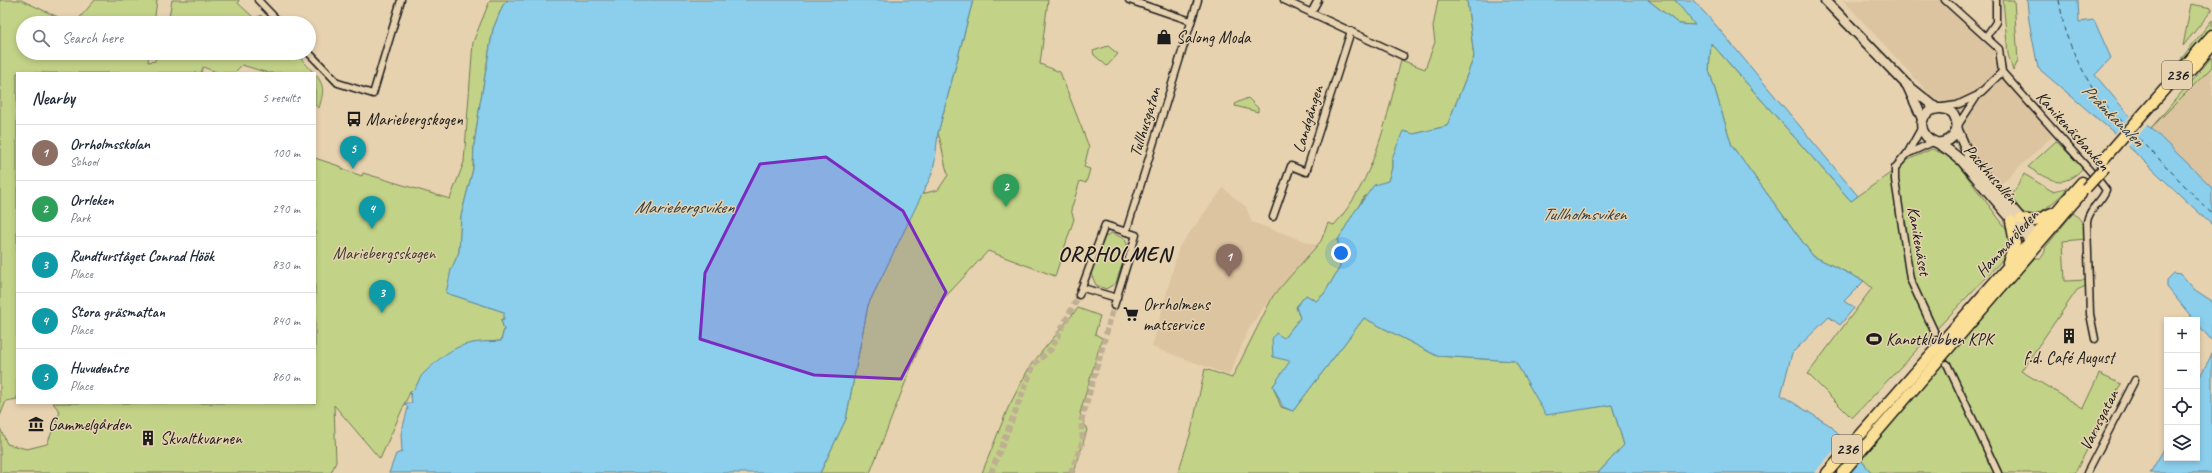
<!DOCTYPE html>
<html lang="en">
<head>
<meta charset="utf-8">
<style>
	:root { --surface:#fff; --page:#f2f2f3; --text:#1f2937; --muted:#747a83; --line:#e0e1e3; --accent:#1c1c1c }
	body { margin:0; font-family:Caveat,sans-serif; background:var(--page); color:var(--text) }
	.controls { position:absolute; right:12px; bottom:12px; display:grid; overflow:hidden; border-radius:0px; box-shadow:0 2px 6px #0003 }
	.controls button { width:36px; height:36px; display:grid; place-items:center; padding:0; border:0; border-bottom:1px solid var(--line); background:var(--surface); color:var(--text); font:20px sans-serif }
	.you { position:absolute; left:1341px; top:253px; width:14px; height:14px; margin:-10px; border:3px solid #fff; border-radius:50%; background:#1a73e8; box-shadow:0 0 0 6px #1a73e833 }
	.badge { display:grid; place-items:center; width:26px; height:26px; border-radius:50%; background:var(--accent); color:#fff; font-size:13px; font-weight:700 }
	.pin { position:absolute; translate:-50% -33px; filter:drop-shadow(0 1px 2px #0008) }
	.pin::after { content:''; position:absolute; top:21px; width:14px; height:12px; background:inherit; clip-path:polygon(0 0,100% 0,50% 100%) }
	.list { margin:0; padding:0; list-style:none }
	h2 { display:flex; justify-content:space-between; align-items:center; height:52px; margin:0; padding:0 16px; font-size:17px }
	h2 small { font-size:13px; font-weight:400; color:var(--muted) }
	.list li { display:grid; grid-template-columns:26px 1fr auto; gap:12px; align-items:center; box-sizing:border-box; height:56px; padding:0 16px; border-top:1px solid var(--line) }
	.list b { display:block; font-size:15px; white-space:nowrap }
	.list p { margin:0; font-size:13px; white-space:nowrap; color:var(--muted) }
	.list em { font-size:13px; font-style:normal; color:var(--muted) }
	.icon { flex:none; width:22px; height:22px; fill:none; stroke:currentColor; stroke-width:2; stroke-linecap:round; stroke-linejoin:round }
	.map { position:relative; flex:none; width:2212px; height:473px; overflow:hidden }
	.search { position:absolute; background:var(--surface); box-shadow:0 2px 6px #0003; left:16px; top:16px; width:300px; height:44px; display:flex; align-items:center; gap:10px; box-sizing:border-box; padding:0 14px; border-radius:22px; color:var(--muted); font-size:15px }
	.panel { position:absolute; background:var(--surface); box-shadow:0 2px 6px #0003; left:16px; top:72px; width:300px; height:332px; border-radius:0px }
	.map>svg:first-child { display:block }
	.built { fill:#dcc4a0 }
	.green { fill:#c2d387; stroke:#6f7852 }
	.water { fill:#8bcfec; stroke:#5f8799 }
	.pier { fill:#e7d2b0 }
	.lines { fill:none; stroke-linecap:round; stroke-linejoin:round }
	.ferry { stroke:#324046; stroke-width:1; stroke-dasharray:5 4; stroke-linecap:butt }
	.street-tunnel { stroke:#beae92; stroke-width:6; stroke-dasharray:6 3; stroke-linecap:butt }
	.street-casing { stroke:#1c1c1c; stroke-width:9 }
	.secondary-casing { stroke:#1c1c1c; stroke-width:12 }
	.primary-casing { stroke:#1c1c1c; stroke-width:13 }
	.street { stroke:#e7d2b0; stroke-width:6 }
	.secondary { stroke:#e7d2b0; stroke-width:9 }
	.primary { stroke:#fbdf96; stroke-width:10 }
	.primary-bridge-casing { stroke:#1c1c1c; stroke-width:13; stroke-linecap:butt }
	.primary-bridge { stroke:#fbdf96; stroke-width:10 }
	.marked { fill:#7b2cbf; fill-opacity:0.2; stroke:#7b2cbf; stroke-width:3; stroke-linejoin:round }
	.labels { text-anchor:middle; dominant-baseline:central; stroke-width:3; stroke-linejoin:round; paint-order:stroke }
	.shield { fill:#e7d2b0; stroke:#595348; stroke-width:1 }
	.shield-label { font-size:16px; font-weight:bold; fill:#1c1c1c }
	.poi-label { font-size:17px; fill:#1c1c1c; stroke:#e7d2b0; text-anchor:start }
	.street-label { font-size:17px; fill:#1c1c1c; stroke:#e7d2b0 }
	.park-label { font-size:17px; fill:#3d4131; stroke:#e7d2b0 }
	.water-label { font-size:18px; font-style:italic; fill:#324046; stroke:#e7d2b0 }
	.district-label { font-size:21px; font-weight:bold; letter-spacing:1px; fill:#1c1c1c; stroke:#e7d2b0 }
</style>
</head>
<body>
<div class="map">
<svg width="2212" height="473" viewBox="0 0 2212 473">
	<rect width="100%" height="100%" fill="#e7d2b0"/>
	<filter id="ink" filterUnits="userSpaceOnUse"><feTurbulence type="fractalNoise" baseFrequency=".025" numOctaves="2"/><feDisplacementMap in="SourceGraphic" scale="8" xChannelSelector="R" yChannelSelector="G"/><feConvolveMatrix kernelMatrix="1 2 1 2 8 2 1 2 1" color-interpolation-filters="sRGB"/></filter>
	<g filter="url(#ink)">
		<g class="built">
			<polygon points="1843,0 1950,0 1994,38 1994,58 2003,78 2053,136 1999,186 1968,147 1955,109 1932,97"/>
			<polygon points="2212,67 2212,187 2151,128"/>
			<polygon points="1223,188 1246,207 1252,222 1316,245 1260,312 1249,329 1229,375 1152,347 1179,247"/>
		</g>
		<g class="green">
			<polygon points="0,0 21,0 71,23 23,23 23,53 149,53 148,62 155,61 157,53 296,53 314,73 268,73 242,65 234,73 219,73 203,67 201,73 17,73 17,399 6,401 0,416"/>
			<polygon points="95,0 157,0 154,23 75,23"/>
			<polygon points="172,0 239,0 238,3 255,19 261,15 269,23 168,23"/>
			<polygon points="490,0 508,0 503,5 493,29 480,104 474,145 473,169 461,216 459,252 451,270 447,293 504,312 506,314 504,319 501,320 504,329 501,341 473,343 421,377 414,390 410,392 380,459 334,405 336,462 331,473 0,473 0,428 7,444 27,449 47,444 60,412 53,403 315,403 315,158 342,167 342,169 362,176 363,173 450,199 464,162 473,42"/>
			<path d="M973 0H1048L1040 64 1060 72 1089 147 1084 167 1090 169 1086 183 1080 181 1071 210 1074 219 1055 276 988 251 934 309 870 473H820L846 419 868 305 921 194 938 190 948 175C943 160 943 147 938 133Z"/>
			<path d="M1438 0H1467L1474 57 1447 126 1414 134 1392 158V168L1388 181 1364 197 1338 240 1340 267 1324 294 1316 301 1306 295 1296 307 1300 318 1284 338 1291 361 1273 386 1281 407 1293 411 1364 318 1437 356 1515 361 1546 414 1612 405 1624 445 1598 473H1178L1191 432 1205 369 1232 378 1273 296 1321 241 1328 223 1334 225C1375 180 1387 117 1401 60L1425 69 1435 42 1433 27Z"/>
			<polygon points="1648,0 1675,0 1696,25 1679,24"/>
			<polygon points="2003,0 2014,0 2018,61 2013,71 2008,54"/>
			<polygon points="2191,4 2212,8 2212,10 2183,46"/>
			<polygon points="2212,20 2212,27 2180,65 2181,59"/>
			<polygon points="1711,43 1851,201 1910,159 1932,149 1946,155 1959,166 2009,232 2012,242 2006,256 1852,418 1808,374 1872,288 1864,281 1813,256 1732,146 1709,70"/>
			<polygon points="1108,46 1118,54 1107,66 1094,55 1093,51"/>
			<polygon points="2212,57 2212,67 2151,128"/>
			<path d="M315 74C326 86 323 94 319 108L315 105Z"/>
			<polygon points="1248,98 1258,108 1258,112 1235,106 1236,103"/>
			<path d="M2056 141 2083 168C2063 190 2049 180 2028 167Z"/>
			<path d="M2024 174 2052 191 2067 188C2063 195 2057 199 2051 204 2033 220 2026 220 2013 199L2014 192Z"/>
			<path d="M2073 213C2083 220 2086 228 2086 239L2063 241 2065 281 2088 280V285L2077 290 2021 371 2083 408 2099 374 2121 384 2075 473H1872L1860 459 2017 277 2035 258H2041L2045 252V248Z"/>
			<polygon points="1112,233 1125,239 1128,247 1116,283 1106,289 1096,285 1091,274 1104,239 1106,236"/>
			<polygon points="1078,308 1100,316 1095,334 1102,338 1080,413 1087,430 1074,473 982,473 1008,408 1030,366"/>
		</g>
		<g class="water">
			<path d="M508 0H973L938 133 935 161 931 176 868 305 846 419 820 473H389L396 454 402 452 401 434 408 408 404 403H412L410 392C417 389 418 379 423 374 438 360 451 346 473 343 482 341 492 342 501 341L504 329 501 320 504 319V312L446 293 451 270 459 252 461 216 473 169 474 145 480 104 493 29 503 5Z"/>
			<polygon points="1467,0 1648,0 1679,24 1695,25 1675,0 1693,0 1714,23 1858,196 1851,201 1711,43 1709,70 1732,146 1813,256 1864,281 1844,301 1854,308 1840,325 1829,317 1792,353 1781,395 1831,426 1872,473 1598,473 1624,445 1612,405 1546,415 1515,361 1437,356 1364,318 1293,411 1283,407 1273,386 1290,361 1273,357 1272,339 1276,333 1284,338 1300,318 1296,307 1306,295 1316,301 1324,294 1340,267 1338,240 1353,214 1374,185 1388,181 1392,168 1392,158 1403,131 1414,134 1447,126 1474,57"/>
			<polygon points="2027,0 2078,0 2079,22 2094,20 2111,58 2095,75 2129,115 2151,128 2212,187 2212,225 2112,131 2038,68 2029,21"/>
			<polygon points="2174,273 2181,274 2195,290 2212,301 2212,341 2197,323 2197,320 2194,320 2167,287 2167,280"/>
			<polygon points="2212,354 2212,473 2150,473 2167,444 2167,458 2197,458 2197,382"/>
		</g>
		<g class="pier">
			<polygon points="2132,114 2148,124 2127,148 2113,135"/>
			<polygon points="1844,439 1861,458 1848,473 1814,473"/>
		</g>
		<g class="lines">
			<g class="ferry">
				<polyline points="2059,0 2065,32 2077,60 2099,99 2127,126"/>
				<polyline points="2133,132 2212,214"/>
			</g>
			<g class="street-tunnel">
				<polyline points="1935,333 1947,364"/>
				<polyline points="991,473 1034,364 1051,349 1079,295"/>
				<polyline points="1071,473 1083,440 1081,422 1114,306"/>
			</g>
			<defs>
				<g id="street">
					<polyline points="258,0 280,23"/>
					<polyline points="1129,0 1191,21"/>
					<polyline points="1284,0 1403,56"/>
					<path d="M1945 0 1999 49 2002 72 2100 182 2106 190C2101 203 2089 208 2087 222L2090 314 2095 339"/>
					<polyline points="1311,13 1318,0"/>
					<polyline points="1986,37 1996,22 1996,0"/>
					<polyline points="309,53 338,83 373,94 401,0"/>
					<polyline points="1943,107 1957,105 1976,96"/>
					<polyline points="1958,125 1977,96 2002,72"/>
					<polyline points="1922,127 1907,154 1895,168 1895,180 1910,279 1935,333"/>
					<polyline points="1907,154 1933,142"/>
					<polyline points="1273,217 1291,166 1306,172 1351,31"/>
					<polyline points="1126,232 1198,0"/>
					<polyline points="1083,288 1117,298"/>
					<polyline points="1079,295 1105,225 1136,235 1114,306"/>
					<polyline points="1947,364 1998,473"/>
					<polyline points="2087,473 2135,380"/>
				</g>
				<g id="secondary">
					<polyline points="1825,0 1906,84 1936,108"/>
					<polyline points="1908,87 1923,120"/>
					<polyline points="1957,129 1970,159 2039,240"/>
					<path d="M1938 143C1955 142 1962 128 1953 113 1935 100 1912 118 1926 136 1930 141 1934 141 1939 144 1948 149 1955 155 1962 161L2034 245"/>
				</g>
				<g id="primary">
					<polyline points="2190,71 2212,46"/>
					<polyline points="2101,162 2212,35"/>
					<polyline points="2021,219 2035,221 2052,213"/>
					<polyline points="2008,262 2015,243 2011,221"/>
					<polyline points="1827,473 2082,182"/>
					<polyline points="1842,473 2081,194"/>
				</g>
			</defs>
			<use href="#street" class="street-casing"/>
			<use href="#secondary" class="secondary-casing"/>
			<use href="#primary" class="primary-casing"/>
			<use href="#street" class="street"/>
			<use href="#secondary" class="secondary"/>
			<use href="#primary" class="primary"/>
			<defs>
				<polyline id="primary-bridge" points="2086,188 2105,167"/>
			</defs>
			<use href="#primary-bridge" class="primary-bridge-casing"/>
			<use href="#primary-bridge" class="primary-bridge"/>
		</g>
	</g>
	<path class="marked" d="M826 157 903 211 946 292 901 379 814 375 700 339 705 273 760 164Z"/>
	<defs>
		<symbol id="shop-bare" viewBox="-9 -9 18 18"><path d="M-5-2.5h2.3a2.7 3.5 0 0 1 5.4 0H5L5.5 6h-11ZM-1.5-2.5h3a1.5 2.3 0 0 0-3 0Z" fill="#1c1c1c" stroke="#e7d2b0" stroke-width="2.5" paint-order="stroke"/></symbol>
		<symbol id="bus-bare" viewBox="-9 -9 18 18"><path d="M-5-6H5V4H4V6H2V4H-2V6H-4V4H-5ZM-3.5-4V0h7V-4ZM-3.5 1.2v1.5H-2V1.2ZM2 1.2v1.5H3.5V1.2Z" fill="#1c1c1c" stroke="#e7d2b0" stroke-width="2.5" paint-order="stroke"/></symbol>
		<symbol id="supermarket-bare" viewBox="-9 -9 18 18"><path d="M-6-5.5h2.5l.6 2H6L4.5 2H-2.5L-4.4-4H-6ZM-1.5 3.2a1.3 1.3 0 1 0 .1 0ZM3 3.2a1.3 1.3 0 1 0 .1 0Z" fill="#1c1c1c" stroke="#e7d2b0" stroke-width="2.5" paint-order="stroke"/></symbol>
		<symbol id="building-bare" viewBox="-9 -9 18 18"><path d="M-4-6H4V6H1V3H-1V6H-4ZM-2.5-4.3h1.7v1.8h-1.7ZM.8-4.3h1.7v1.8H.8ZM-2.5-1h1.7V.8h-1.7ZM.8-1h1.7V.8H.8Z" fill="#1c1c1c" stroke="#e7d2b0" stroke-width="2.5" paint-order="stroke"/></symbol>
		<symbol id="stadium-bare" viewBox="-9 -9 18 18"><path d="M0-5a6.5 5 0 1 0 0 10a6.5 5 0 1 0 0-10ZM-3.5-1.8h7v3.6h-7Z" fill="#1c1c1c" stroke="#e7d2b0" stroke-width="2.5" paint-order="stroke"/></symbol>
		<symbol id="museum-bare" viewBox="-9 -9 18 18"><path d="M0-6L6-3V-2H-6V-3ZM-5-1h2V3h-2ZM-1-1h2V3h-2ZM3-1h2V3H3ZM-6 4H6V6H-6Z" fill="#1c1c1c" stroke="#e7d2b0" stroke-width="2.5" paint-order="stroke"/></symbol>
	</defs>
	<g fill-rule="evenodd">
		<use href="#shop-bare" x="1153" y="26" width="22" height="22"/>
		<use href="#bus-bare" x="343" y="108" width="22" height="22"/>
		<use href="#supermarket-bare" x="1120" y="303" width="22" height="22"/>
		<use href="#building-bare" x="2058" y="325" width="22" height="22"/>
		<use href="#stadium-bare" x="1863" y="328" width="22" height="22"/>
		<use href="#museum-bare" x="25" y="413" width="22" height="22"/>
		<use href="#building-bare" x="137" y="427" width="22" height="22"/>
	</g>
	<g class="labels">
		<g class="shield">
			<rect x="2162" y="61" width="30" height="28" rx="3"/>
			<rect x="1832" y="435" width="30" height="28" rx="3"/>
		</g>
		<g class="shield-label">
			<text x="2177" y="75">236</text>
			<text x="1847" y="449">236</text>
		</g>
		<g class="poi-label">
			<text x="1176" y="37">Salong Moda</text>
			<text x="366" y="119">Mariebergskogen</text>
			<text x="1143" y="304">Orrholmens<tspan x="1143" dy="20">matservice</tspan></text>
			<text x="1886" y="339">Kanotklubben KPK</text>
			<text x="2069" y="357" text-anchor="middle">f.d. Café August</text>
			<text x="48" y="424">Gammelgården</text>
			<text x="160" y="438">Skvaltkvarnen</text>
		</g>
		<g class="street-label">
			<text transform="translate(1308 119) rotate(-73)">Landgången</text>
			<text transform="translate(1145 122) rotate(-73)">Tullhusgatan</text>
			<text transform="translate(2073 131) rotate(48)">Kanikenäsbanken</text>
			<text transform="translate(1991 174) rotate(49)">Packhusallén</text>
			<text transform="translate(1919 241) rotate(80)">Kanikenäset</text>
			<text transform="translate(2007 243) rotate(-48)">Hammaröleden</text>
			<text transform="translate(2099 420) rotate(-63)">Varvsgatan</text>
		</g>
		<g class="park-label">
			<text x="384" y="253">Mariebergsskogen</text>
		</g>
		<g class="water-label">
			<text transform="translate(2113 115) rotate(45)">Pråmkanalen</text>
			<text x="684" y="207">Mariebergsviken</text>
			<text x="1584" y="214">Tullholmsviken</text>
		</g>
		<g class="district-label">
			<text x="1115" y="254">ORRHOLMEN</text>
		</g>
	</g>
</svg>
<div class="controls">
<button>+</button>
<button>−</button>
<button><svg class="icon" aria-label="locate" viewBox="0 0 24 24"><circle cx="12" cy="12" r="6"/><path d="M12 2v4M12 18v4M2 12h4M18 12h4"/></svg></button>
<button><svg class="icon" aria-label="layers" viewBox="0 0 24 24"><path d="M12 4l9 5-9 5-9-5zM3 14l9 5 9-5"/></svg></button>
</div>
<div class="you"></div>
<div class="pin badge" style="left:1229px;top:277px;background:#8d6e63">1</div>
<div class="pin badge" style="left:1006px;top:207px;background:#2e9e5b">2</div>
<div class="pin badge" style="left:382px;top:313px;background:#0f9aa8">3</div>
<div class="pin badge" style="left:372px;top:229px;background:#0f9aa8">4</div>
<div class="pin badge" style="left:353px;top:169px;background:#0f9aa8">5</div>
<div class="search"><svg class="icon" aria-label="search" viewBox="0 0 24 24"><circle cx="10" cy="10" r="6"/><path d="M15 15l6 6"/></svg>Search here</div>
<section class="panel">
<h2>Nearby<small>5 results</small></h2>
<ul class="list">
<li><span class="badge" style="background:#8d6e63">1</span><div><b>Orrholmsskolan</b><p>School</p></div><em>100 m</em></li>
<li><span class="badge" style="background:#2e9e5b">2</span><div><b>Orrleken</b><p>Park</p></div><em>290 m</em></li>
<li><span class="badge" style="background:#0f9aa8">3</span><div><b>Rundturståget Conrad Höök</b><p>Place</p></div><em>830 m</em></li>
<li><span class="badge" style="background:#0f9aa8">4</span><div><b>Stora gräsmattan</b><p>Place</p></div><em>840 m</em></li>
<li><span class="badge" style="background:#0f9aa8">5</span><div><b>Huvudentre</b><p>Place</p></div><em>860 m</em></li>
</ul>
</section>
</div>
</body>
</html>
